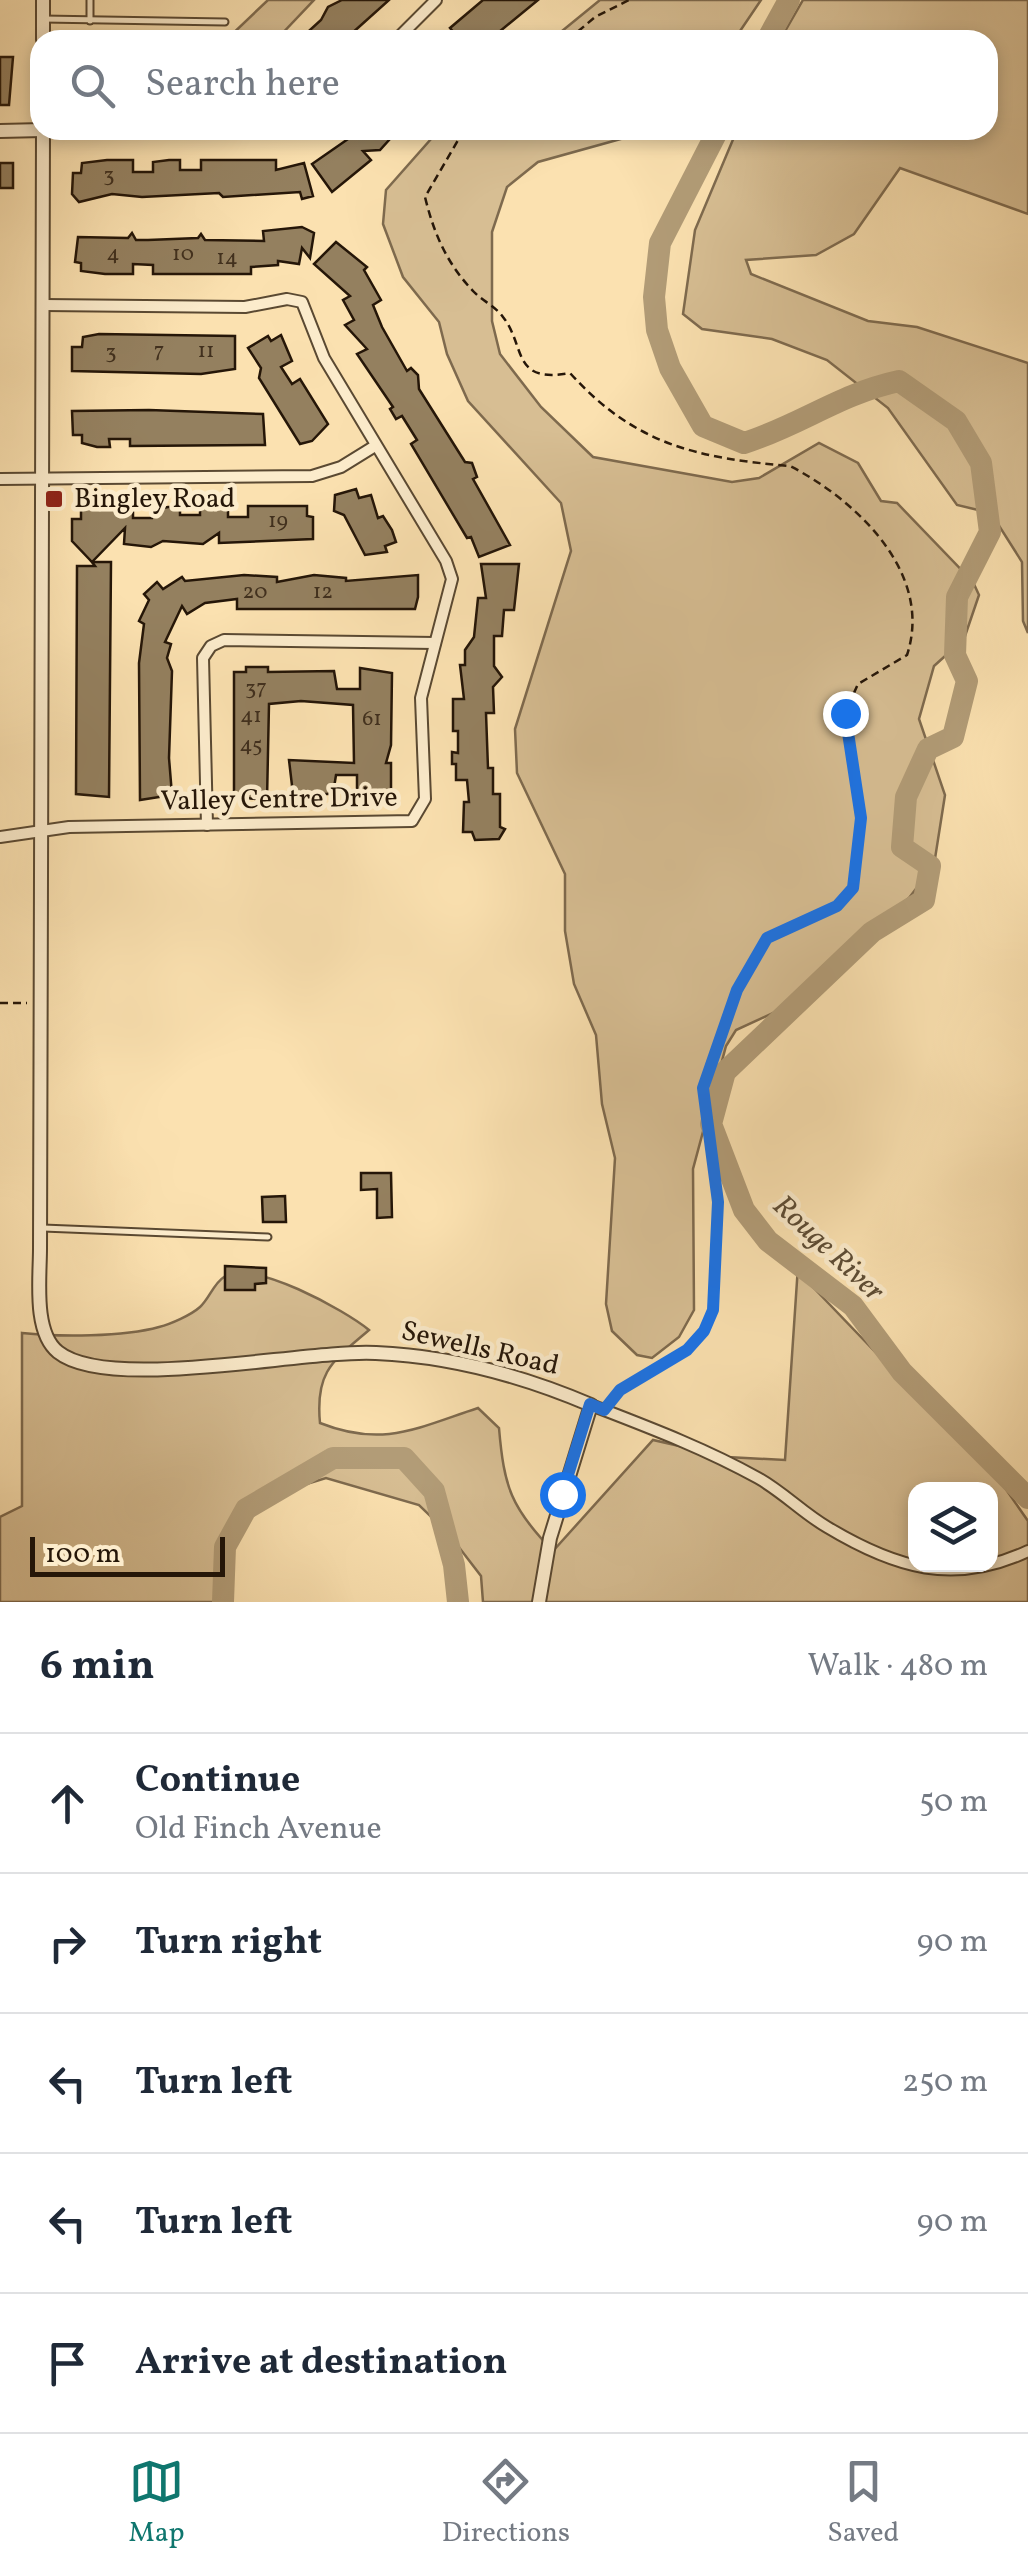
<!DOCTYPE html>
<html lang="en">
<head>
<meta charset="utf-8">
<style>
	:root { --surface:#fff; --page:#f6f6f7; --text:#1f2937; --muted:#747a83; --line:#e0e1e3; --accent:#0f766e }
	body { margin:0; font-family:Vollkorn,serif; background:var(--page); color:var(--text) }
	.controls { position:absolute; right:30px; bottom:30px; display:grid; overflow:hidden; border-radius:20px; box-shadow:0 5px 15px #0003 }
	.controls button { width:90px; height:90px; display:grid; place-items:center; padding:0; border:0; border-bottom:2px solid var(--line); background:var(--surface); color:var(--text); font:50px sans-serif }
	.scale { position:absolute; left:30px; bottom:25px; width:195px; box-sizing:border-box; padding-left:10px; border:5px solid #251608; border-top:0; font-size:28px; line-height:35px; white-space:nowrap; color:#251608; -webkit-text-stroke:8px #fceccc; paint-order:stroke }
	.stop { position:absolute; width:30px; height:30px; margin:-22px; border:8px solid #1a73e8; border-radius:50%; background:#fff }
	.stop.end { background:#1a73e8; border-color:#fff; box-shadow:0 2px 10px #0008 }
	.list { margin:0; padding:0; list-style:none }
	h2 { display:flex; justify-content:space-between; align-items:center; height:130px; margin:0; padding:0 40px; font-size:42px }
	h2 small { font-size:32px; font-weight:400; color:var(--muted) }
	.list li { display:grid; grid-template-columns:65px 1fr auto; gap:30px; align-items:center; box-sizing:border-box; height:140px; padding:0 40px; border-top:2px solid var(--line) }
	.list b { display:block; font-size:38px; white-space:nowrap }
	.list p { margin:0; font-size:32px; white-space:nowrap; color:var(--muted) }
	.list em { font-size:32px; font-style:normal; color:var(--muted) }
	.icon { flex:none; width:55px; height:55px; fill:none; stroke:currentColor; stroke-width:2; stroke-linecap:round; stroke-linejoin:round }
	.map { position:relative; flex:none; width:1028px; height:1602px; overflow:hidden }
	.search { position:absolute; background:var(--surface); box-shadow:0 5px 15px #0003; left:30px; right:30px; top:30px; height:110px; display:flex; align-items:center; gap:25px; box-sizing:border-box; padding:0 35px; border-radius:30px; color:var(--muted); font-size:38px }
	.sheet { height:830px; background:var(--surface) }
	nav { display:flex; justify-content:space-around; align-items:center; box-sizing:border-box; height:140px; border-top:2px solid var(--line); background:var(--surface); font-size:28px; color:var(--muted) }
	nav a { display:grid; justify-items:center; gap:5px }
	nav .on { color:var(--accent) }
	.map>svg:first-child { display:block }
	.green { fill:#d7be93; stroke:#7e6a4e; stroke-width:2.5; fill-rule:evenodd }
	.lines { fill:none; stroke-linecap:round; stroke-linejoin:round }
	.river { stroke:#b29c77; stroke-width:22 }
	.building { fill:#94805f; stroke:#251608; stroke-width:2.5 }
	.service-casing { stroke:#5a4932; stroke-width:9 }
	.minor-casing { stroke:#5a4932; stroke-width:14 }
	.tertiary-casing { stroke:#5a4932; stroke-width:16 }
	.path { stroke:#251608; stroke-width:2.5; stroke-dasharray:8 5; stroke-linecap:butt }
	.service { stroke:#fceccc; stroke-width:5 }
	.minor { stroke:#fceccc; stroke-width:10 }
	.tertiary { stroke:#fceccc; stroke-width:12 }
	.route { stroke:#1a73e8; stroke-width:12 }
	.poi-dot { fill:#8f2418; stroke:#fceccc; stroke-width:4 }
	.labels { text-anchor:middle; dominant-baseline:central; stroke-width:9; stroke-linejoin:round; paint-order:stroke }
	.number-label { font-size:22px; fill:#41301e }
	.poi-label { font-size:28px; fill:#251608; stroke:#fceccc; text-anchor:start }
	.street-label { font-size:28px; fill:#251608; stroke:#fceccc }
	.water-label { font-size:30px; font-style:italic; fill:#5d4c34; stroke:#fceccc }
</style>
</head>
<body>
<div class="map">
<svg width="1028" height="1602" viewBox="0 0 1028 1602">
	<rect width="100%" height="100%" fill="#fbe1b0"/>
	<filter id="stains"><feTurbulence type="fractalNoise" baseFrequency=".002" numOctaves="4"/><feColorMatrix values="0 0 0 0 .2 0 0 0 0 .09 0 0 0 0 .02 0 0 0 .5 -.17"/></filter>
	<radialGradient id="worn" r=".72"><stop offset=".6" stop-color="#630" stop-opacity="0"/><stop offset="1" stop-color="#630" stop-opacity=".3"/></radialGradient>
	<g class="green">
		<polygon points="268,0 314,0 276,40 226,40"/>
		<polygon points="600,0 761,0 734,40 551,40"/>
		<polygon points="803,0 1028,0 1028,214 900,168 854,234 816,255 746,260 751,274 868,321 917,327 1028,363 1028,633 1023,621 1022,562 991,513 957,505 888,408 827,360 772,339 702,329 683,314 695,230 737,130 988,130 988,40 780,40"/>
		<polygon points="439,130 653,130 538,162 507,187 492,232 492,321 500,354 541,407 593,457 732,482 759,478 819,443 858,463 881,501 897,503 973,582 979,595 964,639 934,666 919,719 945,795 934,865 909,898 838,954 784,1008 736,1030 726,1046 693,1169 694,1310 679,1337 652,1358 637,1355 612,1331 606,1304 615,1158 602,1104 596,1035 574,984 565,931 565,874 517,773 515,729 571,551 561,503 468,401 447,354 439,322 403,277 383,224 386,190"/>
		<path d="M798 1266 811 1285 1003 1485 1028 1521V1602H483L481 1576 448 1533 419 1505 326 1478 261 1498 240 1511 233 1521 220 1602H0V1517L22 1506V1333C59 1337 123 1337 159 1327 171 1324 191 1315 200 1307 209 1299 214 1283 224 1277 252 1258 346 1311 369 1330 333 1361 315 1371 320 1423 383 1448 417 1428 478 1408L499 1428C504 1487 511 1508 553 1551L653 1440 727 1457 785 1460ZM916 1490H990V1564H916Z"/>
	</g>
	<g class="lines">
		<g class="river">
			<polyline points="767,40 789,0"/>
			<path d="M718 130 660 243 654 297 657 330 670 368 703 426 744 443C801 425 839 394 899 381L956 421 981 463 990 532 957 597 955 655 967 681 953 737 928 749 906 797 902 847 930 866 924 900 872 932 725 1072 711 1124 744 1210 768 1241 853 1306 902 1372 1028 1498"/>
			<polyline points="223,1602 225,1547 246,1509 333,1458 404,1458 434,1491 454,1565 458,1602"/>
		</g>
	</g>
	<g class="building">
		<polygon points="342,0 389,0 350,35 354,40 299,40 321,20 328,7"/>
		<polygon points="483,0 538,0 499,32 502,36 496,40 460,40 450,28"/>
		<polygon points="0,57 13,57 9,105 0,105"/>
		<polygon points="361,130 398,130 380,150 363,151 371,160 332,192 312,164"/>
		<polygon points="107,160 133,160 133,172 153,172 153,162 169,160 180,160 180,170 201,170 201,160 276,160 276,170 304,163 313,196 302,199 300,192 223,197 219,193 142,197 112,194 79,202 72,194 73,173 81,173 82,163"/>
		<rect x="0" y="163" width="13" height="25"/>
		<polygon points="302,227 314,233 310,258 302,248 299,264 278,261 278,265 251,267 251,274 153,274 153,265 133,264 133,274 105,274 81,271 81,263 75,262 78,237 128,238 132,233 136,240 148,240 198,238 201,234 205,240 264,241 263,231"/>
		<polygon points="336,242 367,267 364,270 381,300 373,305 382,327 407,371 411,368 418,375 419,389 465,462 472,463 477,477 473,479 510,545 479,557 471,537 467,538 411,444 417,440 402,416 396,419 390,409 393,407 357,354 367,349 345,325 354,320 343,300 350,296 314,264"/>
		<polygon points="99,334 235,336 235,369 201,374 72,371 72,347 82,347 83,337"/>
		<polygon points="281,335 292,361 281,367 292,384 300,379 328,424 312,441 300,444 259,378 261,368 248,348 268,336 271,341"/>
		<polygon points="149,410 263,414 265,445 130,446 130,439 109,439 110,447 97,447 82,443 82,435 73,435 72,411"/>
		<polygon points="356,489 359,498 371,495 378,518 383,516 392,530 396,542 385,546 387,552 365,555 344,515 334,511 335,495"/>
		<polygon points="248,506 307,506 307,516 313,517 313,539 219,543 219,533 203,544 163,541 151,547 124,544 125,528 92,562 72,541 72,519 81,519 81,509 117,508 133,511 133,518 152,518 153,510 168,507 180,507 180,515 200,515 200,507 228,509 228,517 248,517"/>
		<polygon points="92,562 111,562 109,797 76,794 77,566 95,566"/>
		<polygon points="481,564 519,564 514,610 504,610 502,636 494,636 494,666 502,677 493,687 494,713 486,713 488,768 493,768 493,794 500,794 500,827 505,829 499,839 475,840 472,832 463,832 464,802 469,802 467,780 456,780 456,764 452,764 452,752 458,753 458,731 453,731 453,699 464,699 460,665 465,665 465,650 474,637 478,598 486,598"/>
		<polygon points="244,575 277,577 277,582 314,575 346,578 346,581 418,575 418,597 415,609 237,609 237,599 205,603 187,614 182,606 165,642 171,644 167,658 172,671 169,758 172,795 140,800 139,663 144,624 139,621 149,600 144,594 157,582 163,589 182,577 185,581"/>
		<polygon points="246,667 268,667 268,672 334,671 337,689 360,689 360,668 392,673 391,745 386,763 391,763 391,791 381,791 381,797 357,797 357,775 336,775 333,794 293,794 289,760 354,763 353,705 301,701 269,704 267,800 234,797 234,672 246,672"/>
		<polygon points="361,1173 391,1173 392,1217 377,1218 377,1189 361,1190"/>
		<polygon points="285,1196 286,1222 263,1222 262,1197"/>
		<polygon points="225,1266 266,1268 266,1283 255,1284 255,1290 225,1290"/>
	</g>
	<g class="lines">
		<defs>
			<g id="service">
				<polyline points="90,0 90,21"/>
				<polyline points="43,19 225,22"/>
				<polyline points="43,1228 268,1237"/>
			</g>
			<g id="minor">
				<polyline points="396,40 436,0"/>
				<polyline points="0,479 312,476 341,467 375,446"/>
				<polyline points="207,825 203,658 211,646 224,640 435,643"/>
				<polyline points="0,837 69,827 412,821 425,799 421,698 452,579 446,561 324,358 302,302 287,299 245,307 44,305"/>
				<path d="M591 1405C648 1427 704 1448 758 1478 783 1492 803 1513 827 1527 895 1568 954 1586 1028 1551"/>
			</g>
			<g id="tertiary">
				<polyline points="43,40 43,0"/>
				<path d="M43 130 40 1249C40 1278 33 1332 58 1352 109 1393 306 1349 376 1353 449 1356 523 1376 591 1405L550 1538 539 1602"/>
				<polyline points="0,131 43,130"/>
			</g>
		</defs>
		<use href="#service" class="service-casing"/>
		<use href="#minor" class="minor-casing"/>
		<use href="#tertiary" class="tertiary-casing"/>
		<g class="path">
			<polyline points="568,40 595,17 629,0"/>
			<path d="M464 130 425 197C434 234 447 264 474 292 483 301 496 307 503 317 526 346 511 384 570 373 635 445 697 458 790 466 856 500 934 573 907 655L858 684 845 713 861 817 853 888 837 906 767 938 748 964 709 1067 703 1088 718 1202 713 1309 704 1331 687 1350 620 1390 611 1401"/>
			<polyline points="0,1003 27,1003"/>
		</g>
		<use href="#service" class="service"/>
		<use href="#minor" class="minor"/>
		<use href="#tertiary" class="tertiary"/>
	</g>
	<g class="lines">
		<polyline class="route" points="562,1494 590,1404 604,1410 620,1390 687,1350 704,1331 713,1310 718,1202 703,1088 737,990 767,938 837,906 853,888 861,818 845,713"/>
	</g>
	<rect class="poi-dot" x="44" y="489" width="20" height="20" rx="5"/>
	<g class="labels">
		<g class="number-label">
			<text x="109" y="175">3</text>
			<text x="113" y="254">4</text>
			<text x="183" y="254">10</text>
			<text x="227" y="258">14</text>
			<text x="159" y="351">7</text>
			<text x="206" y="351">11</text>
			<text x="111" y="352">3</text>
			<text x="278" y="521">19</text>
			<text x="255" y="592">20</text>
			<text x="323" y="592">12</text>
			<text x="256" y="688">37</text>
			<text x="251" y="716">41</text>
			<text x="372" y="719">61</text>
			<text x="251" y="745">45</text>
		</g>
		<g class="poi-label">
			<text x="74" y="499">Bingley Road</text>
		</g>
		<g class="street-label">
			<text transform="translate(279 800) rotate(-1)">Valley Centre Drive</text>
			<text transform="translate(480 1349) rotate(13)">Sewells Road</text>
		</g>
		<g class="water-label">
			<text transform="translate(828 1249) rotate(43)">Rouge River</text>
		</g>
	</g>
	<rect width="100%" height="100%" filter="url(#stains)"/>
	<rect width="100%" height="100%" fill="url(#worn)"/>
</svg>
<div class="controls">
<button><svg class="icon" aria-label="layers" viewBox="0 0 24 24"><path d="M12 4l9 5-9 5-9-5zM3 14l9 5 9-5"/></svg></button>
</div>
<div class="scale">100 m</div>
<div class="stop" style="left:562px;top:1494px"></div>
<div class="stop end" style="left:845px;top:713px"></div>
<div class="search"><svg class="icon" aria-label="search" viewBox="0 0 24 24"><circle cx="10" cy="10" r="6"/><path d="M15 15l6 6"/></svg>Search here</div>
</div>
<section class="sheet">
<h2>6 min<small>Walk · 480 m</small></h2>
<ul class="list">
<li><svg class="icon" aria-label="ahead" viewBox="0 0 24 24"><path d="M12 20V5M6 11l6-6 6 6"/></svg><div><b>Continue</b><p>Old Finch Avenue</p></div><em>50 m</em></li>
<li><svg class="icon" aria-label="right" viewBox="0 0 24 24"><path d="M7 20v-9h11M14 6l5 5-5 5"/></svg><div><b>Turn right</b></div><em>90 m</em></li>
<li><svg class="icon" aria-label="left" viewBox="0 0 24 24"><path d="M17 20v-9H6M10 6l-5 5 5 5"/></svg><div><b>Turn left</b></div><em>250 m</em></li>
<li><svg class="icon" aria-label="left" viewBox="0 0 24 24"><path d="M17 20v-9H6M10 6l-5 5 5 5"/></svg><div><b>Turn left</b></div><em>90 m</em></li>
<li><svg class="icon" aria-label="arrive" viewBox="0 0 24 24"><path d="M6 21V4h12l-3 4 3 4H6"/></svg><div><b>Arrive at destination</b></div></li>
</ul>
</section>
<nav>
<a class="on"><svg class="icon" aria-label="map" viewBox="0 0 24 24"><path d="M3 6l6-2 6 2 6-2v14l-6 2-6-2-6 2zM9 4v14M15 6v14"/></svg>Map</a>
<a><svg class="icon" aria-label="directions" viewBox="0 0 24 24"><path d="M12 3l9 9-9 9-9-9zM9 14v-3h6M13 9l2 2-2 2"/></svg>Directions</a>
<a><svg class="icon" aria-label="saved" viewBox="0 0 24 24"><path d="M7 4h10v16l-5-4-5 4z"/></svg>Saved</a>
</nav>
</body>
</html>
